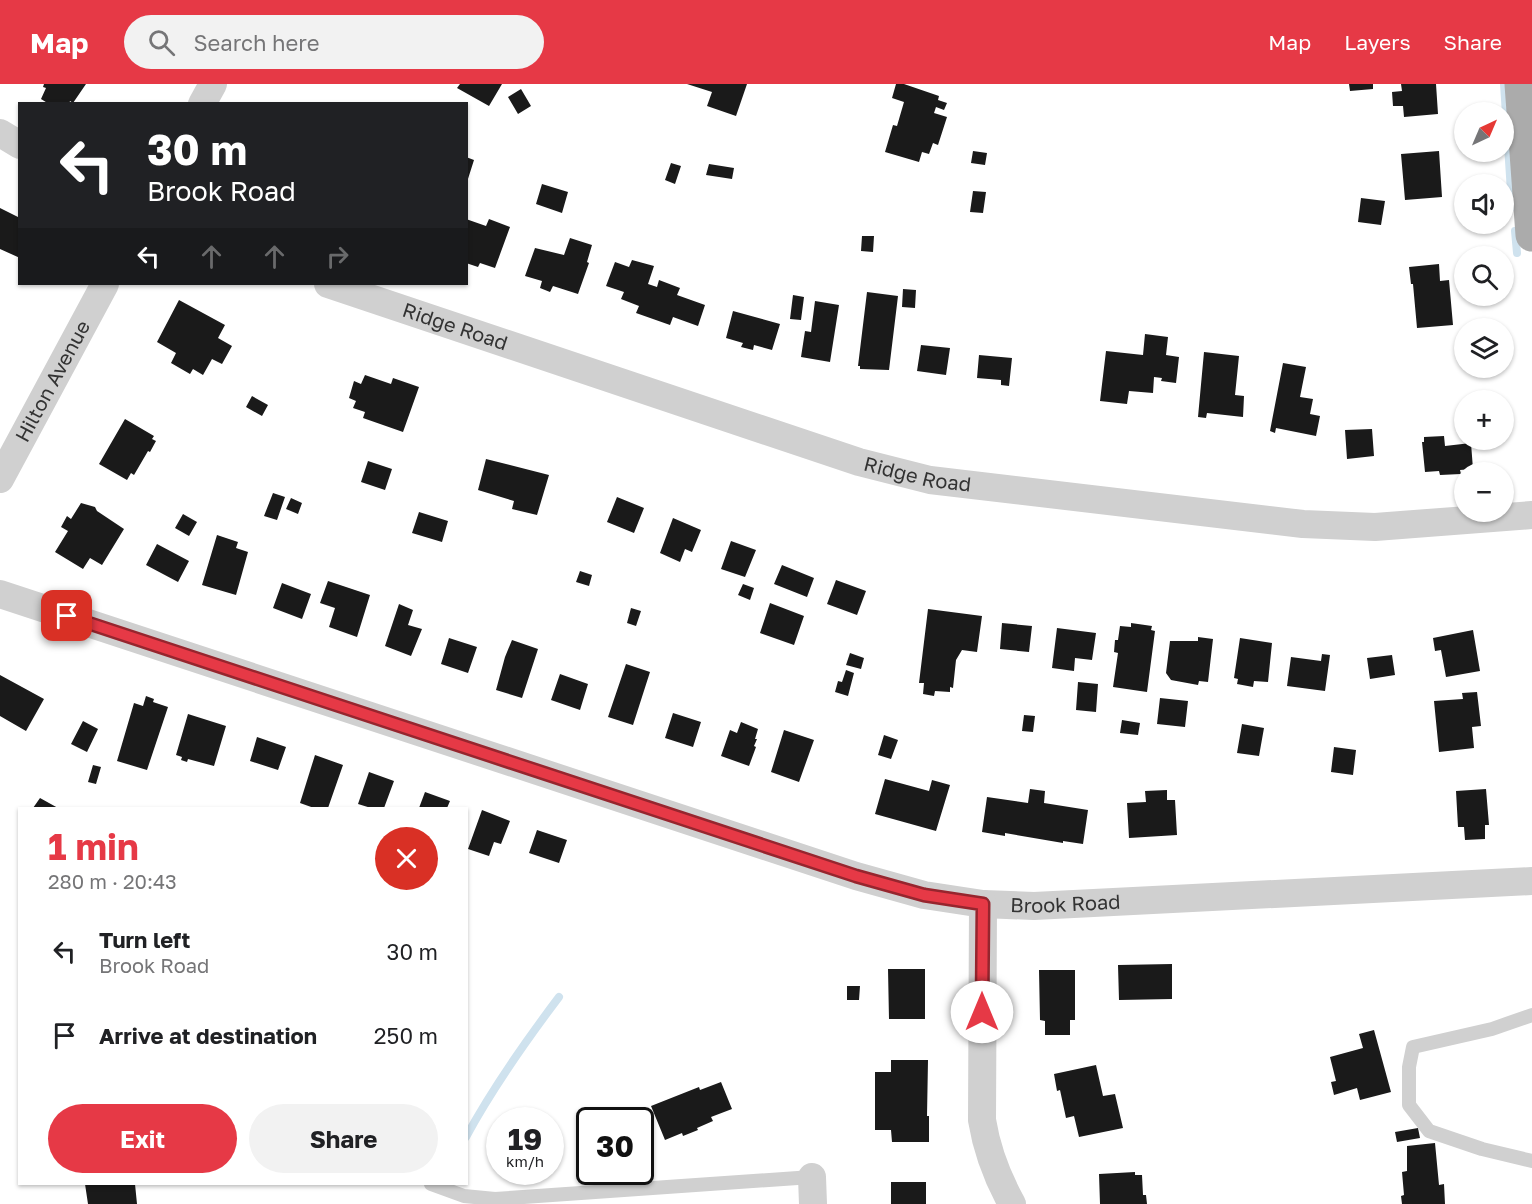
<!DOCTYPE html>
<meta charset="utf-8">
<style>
:root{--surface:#fff;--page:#f2f2f2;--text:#202124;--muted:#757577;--accent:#e63946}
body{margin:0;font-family:"Golos Text",sans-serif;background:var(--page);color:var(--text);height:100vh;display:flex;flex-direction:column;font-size:22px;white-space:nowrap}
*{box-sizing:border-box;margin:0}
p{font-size:20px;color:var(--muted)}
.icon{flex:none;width:33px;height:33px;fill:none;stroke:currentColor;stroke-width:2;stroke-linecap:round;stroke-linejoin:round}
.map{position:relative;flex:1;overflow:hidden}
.drawer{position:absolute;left:18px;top:723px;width:450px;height:378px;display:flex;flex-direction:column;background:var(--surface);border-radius:0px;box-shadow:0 2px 4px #0004}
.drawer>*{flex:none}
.hud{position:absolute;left:18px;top:18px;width:450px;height:183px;border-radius:0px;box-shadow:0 2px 4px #0004;background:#202124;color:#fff;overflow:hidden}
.needle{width:39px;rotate:44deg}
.buttons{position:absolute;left:1454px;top:18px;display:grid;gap:12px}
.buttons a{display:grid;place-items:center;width:60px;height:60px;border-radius:50%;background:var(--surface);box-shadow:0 2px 4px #0004;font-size:30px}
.speed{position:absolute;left:486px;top:1023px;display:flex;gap:12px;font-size:30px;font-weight:700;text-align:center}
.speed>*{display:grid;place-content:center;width:78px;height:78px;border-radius:50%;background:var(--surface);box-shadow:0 2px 4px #0004;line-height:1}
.speed small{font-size:15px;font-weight:400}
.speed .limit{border:3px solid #111;border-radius:9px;background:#fff;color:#111}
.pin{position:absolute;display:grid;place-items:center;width:51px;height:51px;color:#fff;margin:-26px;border-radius:12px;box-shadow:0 3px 9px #0006}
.me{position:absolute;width:66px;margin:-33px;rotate:0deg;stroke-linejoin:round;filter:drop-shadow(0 0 4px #0008)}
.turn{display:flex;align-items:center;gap:21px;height:126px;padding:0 30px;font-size:27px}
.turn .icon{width:78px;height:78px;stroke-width:2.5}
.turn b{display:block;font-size:42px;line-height:51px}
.lanes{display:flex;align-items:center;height:57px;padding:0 30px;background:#0003;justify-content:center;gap:30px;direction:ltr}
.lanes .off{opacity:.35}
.round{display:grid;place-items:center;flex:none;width:63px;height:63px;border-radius:32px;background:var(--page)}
.headline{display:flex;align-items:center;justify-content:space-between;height:102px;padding:0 30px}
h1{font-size:36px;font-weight:700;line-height:45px;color:var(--accent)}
.cta{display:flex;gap:12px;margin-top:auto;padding:12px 30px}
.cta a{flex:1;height:69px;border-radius:36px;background:var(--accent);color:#fff;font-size:24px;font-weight:700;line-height:69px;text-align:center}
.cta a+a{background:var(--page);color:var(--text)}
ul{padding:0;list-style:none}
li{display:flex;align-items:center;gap:18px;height:84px;padding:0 30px}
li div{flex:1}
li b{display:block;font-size:22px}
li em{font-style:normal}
header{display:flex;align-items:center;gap:36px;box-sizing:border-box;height:84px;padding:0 30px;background:var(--accent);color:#fff}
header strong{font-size:28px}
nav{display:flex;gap:33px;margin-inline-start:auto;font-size:21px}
.search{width:420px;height:54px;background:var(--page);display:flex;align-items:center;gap:15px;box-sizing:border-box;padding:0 21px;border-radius:33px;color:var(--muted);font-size:22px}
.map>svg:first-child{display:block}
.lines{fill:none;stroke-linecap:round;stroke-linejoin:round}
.stream{stroke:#cfe2ee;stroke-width:8}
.building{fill:#1a1a1a}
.service{stroke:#d0d0d0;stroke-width:14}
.minor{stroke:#d0d0d0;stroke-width:28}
.primary{stroke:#ababab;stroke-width:33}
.route-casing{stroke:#96252e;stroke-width:15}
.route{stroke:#e63946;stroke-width:10}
.labels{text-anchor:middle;stroke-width:6;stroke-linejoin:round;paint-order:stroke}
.street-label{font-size:20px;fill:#333;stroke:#fff}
</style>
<header>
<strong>Map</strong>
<div class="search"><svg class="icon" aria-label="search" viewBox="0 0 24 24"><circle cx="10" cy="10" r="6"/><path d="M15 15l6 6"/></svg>Search here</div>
<nav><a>Map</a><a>Layers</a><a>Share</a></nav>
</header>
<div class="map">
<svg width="1532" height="1120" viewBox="0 0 1532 1120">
<rect width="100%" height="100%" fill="#fff"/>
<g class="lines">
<path class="stream" d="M1504 0 1512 123
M1515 147 1517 169
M466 1053C493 1003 525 958 559 913"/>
</g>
<path class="building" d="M44 0H86L73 19 70 17 69 20H49L41 15 46 4 43 3Z
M460 0H502L489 22 457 4Z
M687 0H747L736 32 707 22 712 8Z
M896 0H904L939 12 938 16 947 19 944 26 936 23 934 29 947 33 938 61 933 59 929 70 922 68 919 78 885 68 893 41 897 42 904 18 892 14Z
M1349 0H1373V5L1350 7Z
M1401 0H1436L1438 30 1404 33 1403 22H1393L1392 8 1402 7Z
M521 5 531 22 518 30 508 13Z
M973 67 987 69 985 81 971 79Z
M1439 67 1442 113 1405 116 1401 70Z
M466 73 474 76 467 98H466Z
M671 79 681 82 675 100 665 96Z
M709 80 734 84 732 95 706 91Z
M542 100 568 108 562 129 536 120Z
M973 107 986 108 983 129 970 128Z
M1361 114 1385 117 1381 141 1358 138Z
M0 124 20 134V174L0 165Z
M466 135 486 142 489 135 510 143 495 184 480 179 478 183 466 179Z
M862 152H874L873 168 861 167Z
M570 154 592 161 587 178 589 179 578 210 553 202 550 208 540 204 542 197 525 192 535 164 564 171Z
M632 176 654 182 648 200 657 203 659 196 680 204 677 211 705 221 698 242 673 233 670 241 636 229 639 222 621 215 624 208 606 202 615 178 629 183Z
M1439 180 1440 197 1449 196 1453 241 1417 244 1413 200H1411L1409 183Z
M903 205 916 206 915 224 902 223Z
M867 208 898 212 889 286 860 285V282H858Z
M793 211 804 213 801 236 790 235Z
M179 216 225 241 218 254 232 262 222 280 212 275 203 291 193 285 190 290 171 279 176 269 157 258Z
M815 217 839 221 830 278 801 273 805 247 811 248Z
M733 227 780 240 772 266 754 261 753 266 741 263 743 259 726 254Z
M1145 250 1168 253 1166 271 1179 273 1176 299 1161 297 1162 294 1154 293 1153 309 1129 307 1127 320 1100 317 1106 267 1143 271Z
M921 261 950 264 946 291 917 287Z
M1204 268 1239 272 1235 311 1244 312 1243 333 1207 329 1206 334 1198 333Z
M979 271 1012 274 1009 302 1001 301V296L977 294Z
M1283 279 1306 283 1300 313 1313 315 1310 330 1320 332 1316 352 1276 344 1275 349 1270 347Z
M365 291 391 300 393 294 419 303 403 348 363 334 365 328 353 324 356 317 349 314 354 297 361 300Z
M252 312 268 321 262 332 246 323Z
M125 335 154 352 152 355 156 357 150 368 148 367 134 391 131 389 127 396 99 380Z
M1372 345 1374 372 1347 375 1345 346Z
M1444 352 1445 362 1471 359 1473 385 1460 386 1461 390 1440 391 1439 387 1425 388 1422 358H1424V353Z
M486 375 549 391 537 431 512 425 514 417 478 406Z
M368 377 392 385 385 406 361 398Z
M273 409 285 413 277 436 264 432Z
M617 413 644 424 634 449 607 438Z
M291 414 302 419 298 430 286 425Z
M81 419 95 423 97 427 124 445 102 481 90 474 83 485 55 468 68 447 61 443 67 432 71 435Z
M419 428 448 437 442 458 412 449Z
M183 430 197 438 189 452 175 444Z
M673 434 701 446 692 468 685 465 680 478 660 469Z
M217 451 238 458 236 464 248 468 236 511 202 501Z
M731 457 756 466 745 493 721 485Z
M157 460 189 477 178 498 146 481Z
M782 481 814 494 807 513 774 500Z
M580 487 592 491 589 502 576 498Z
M836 496 866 507 857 531 827 520Z
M328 497 370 511 357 553 329 543 335 524 320 519Z
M282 499 311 510 302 535 273 524Z
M743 500 754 504 750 516 738 511Z
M770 519 804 532 794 561 760 549Z
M399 520 413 526 408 541 422 545 411 572 385 562Z
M631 524 641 527 636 542 627 539Z
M928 525 982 532 977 568 962 566 956 576 953 604 950 603V608L935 607 934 612 923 610 924 599H919Z
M1002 539 1032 542 1029 568 1000 565Z
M1131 539 1152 542 1151 546 1155 547 1147 608 1113 603 1118 569 1114 568 1115 556H1118L1120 542 1131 543Z
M1057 544 1096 549 1092 576 1075 574 1074 587 1052 584Z
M1473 546 1480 587 1446 593 1441 566 1435 567 1433 554Z
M1198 553 1213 555 1208 598 1199 597 1198 601 1171 596 1166 589 1170 557H1198Z
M449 554 477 563 468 589 441 580Z
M1240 554 1272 559 1268 598 1254 597 1253 603 1237 600 1238 595 1234 594Z
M512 556 538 565 522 614 496 606 505 573Z
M850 569 864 574 861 585 846 581Z
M1322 570 1330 571 1325 607 1287 602 1291 573 1321 577Z
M1392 571 1395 591 1370 595 1367 574Z
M626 580 650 588 633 641 608 633Z
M846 586 854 589 848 612 835 608 838 597 842 598Z
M560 590 588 600 580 626 551 616Z
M0 591 44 615 26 647 0 632Z
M1078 598 1098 600 1096 628 1076 626Z
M1477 608 1481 642 1472 643 1474 664 1439 668 1434 617 1463 615 1462 609Z
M146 612 154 615 153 618 168 623 147 686 117 677 134 619 143 622Z
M1160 614 1188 617 1185 643 1157 640Z
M673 629 701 638 693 663 665 654Z
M188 630 226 642 214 682 188 675 187 678 181 676 182 673 176 671Z
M1024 631 1035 632 1033 648 1022 647Z
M1122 636 1140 639 1138 651 1120 649Z
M83 637 98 645 87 668 71 660Z
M741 638 758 645 755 655H757L754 662 756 663 749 682 721 672 730 646 737 649Z
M1242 640 1264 644 1259 672 1237 669Z
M784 646 814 656 799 698 771 688Z
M884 651 898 656 891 675 878 671Z
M257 653 286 663 278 686 250 677Z
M1334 663 1356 666 1353 691 1331 688Z
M315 671 343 681 328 724H314L300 719Z
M93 681 101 683 96 700 88 698Z
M369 688 394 697 384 724H371L358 720Z
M885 695 929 707 932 696 950 701 936 747 875 730Z
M1030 705 1045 707 1044 719 1088 726 1083 760 1063 757V759L1005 749V752L982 748 987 713 1028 719Z
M1486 705 1489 741H1485V755L1465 756 1464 743H1458L1456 707Z
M1167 706V716H1175L1177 751 1129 754 1127 719 1146 718 1145 707Z
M425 708 450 717 447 724H419Z
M40 714 58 724H33Z
M482 726 510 737 501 760 494 758 489 772 468 765Z
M537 746 567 756 559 779 529 769Z
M1172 880V915L1119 916 1118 881Z
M888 885H925V935H889Z
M1039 886H1075V936H1070V951H1045V937L1040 936Z
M847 902H860L859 916H847Z
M1374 946 1391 1008 1360 1016 1357 1004 1334 1011 1331 998 1336 997 1330 973 1363 964 1359 950Z
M891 976H928L927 1032H929V1058H892L891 1046H875V988H891Z
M1096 981 1103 1012 1115 1010 1123 1044 1079 1053 1074 1032 1066 1034 1060 1006 1057 1007 1054 990Z
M721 998 732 1025 711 1033 713 1037 697 1044 698 1046 683 1052 682 1049 665 1056 651 1022 699 1003 700 1006Z
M1418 1044 1420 1054 1397 1058 1395 1048Z
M1435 1059 1439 1101 1444 1100 1445 1120H1402L1401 1112 1404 1111 1402 1088 1407 1087V1062Z
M1135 1088V1091H1142L1143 1111H1146L1147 1120H1100L1099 1090Z
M891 1098H926V1120H891Z
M85 1100H135L137 1120H88Z"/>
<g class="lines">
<path class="service" d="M1532 931 1492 945 1413 963 1409 983V1021L1429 1047 1482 1065 1532 1077
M431 1100 464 1112 495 1115 812 1093"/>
<g class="minor">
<path d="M202 20 213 0"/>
<path d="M0 49 20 61"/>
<path id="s1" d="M328 200 859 378 930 396 1303 440 1375 443 1532 431"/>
<path id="s2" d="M0 395 105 200"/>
<path id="s3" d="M0 510 856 792 924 811 983 820 1034 822 1532 797"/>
<path d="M983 820 982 1036C987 1067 997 1093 1012 1120"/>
<path d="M812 1093 813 1120"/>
</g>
<path class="primary" d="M1521 0 1532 151"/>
</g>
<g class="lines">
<g class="route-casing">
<path id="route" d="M67 532 856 792 924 811 983 820 982 928"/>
</g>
<use href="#route" class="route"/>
</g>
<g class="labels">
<g class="street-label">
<text dy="7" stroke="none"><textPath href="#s1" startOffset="134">Ridge Road</textPath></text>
<text dy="7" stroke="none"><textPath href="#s2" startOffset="111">Hilton Avenue</textPath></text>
<text dy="7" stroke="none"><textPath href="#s1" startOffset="620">Ridge Road</textPath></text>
<text dy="7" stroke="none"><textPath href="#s3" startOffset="1114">Brook Road</textPath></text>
</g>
</g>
</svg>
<div class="buttons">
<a><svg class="needle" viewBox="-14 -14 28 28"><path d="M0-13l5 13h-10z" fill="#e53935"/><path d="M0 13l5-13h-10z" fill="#757577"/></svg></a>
<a><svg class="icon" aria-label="sound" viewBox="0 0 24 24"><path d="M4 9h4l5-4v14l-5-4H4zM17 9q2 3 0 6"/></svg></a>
<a><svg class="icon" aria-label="search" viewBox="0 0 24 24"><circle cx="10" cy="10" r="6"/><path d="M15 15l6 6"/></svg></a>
<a><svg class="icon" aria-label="layers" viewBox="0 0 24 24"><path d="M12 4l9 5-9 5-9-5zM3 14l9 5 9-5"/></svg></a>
<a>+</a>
<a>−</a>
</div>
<div class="speed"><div>19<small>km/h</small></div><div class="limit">30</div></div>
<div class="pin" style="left:67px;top:532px;background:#d93025"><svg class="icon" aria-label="arrive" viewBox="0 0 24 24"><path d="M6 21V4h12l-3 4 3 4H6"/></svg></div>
<svg class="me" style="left:982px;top:928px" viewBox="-20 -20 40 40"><circle r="19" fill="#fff"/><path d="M0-13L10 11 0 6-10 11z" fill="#e63946"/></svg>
<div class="hud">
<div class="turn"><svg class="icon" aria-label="left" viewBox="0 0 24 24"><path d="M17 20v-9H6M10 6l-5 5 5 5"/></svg><div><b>30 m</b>Brook Road</div></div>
<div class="lanes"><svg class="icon" aria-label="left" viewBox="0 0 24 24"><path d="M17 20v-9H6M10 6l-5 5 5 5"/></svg><svg class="icon off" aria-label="ahead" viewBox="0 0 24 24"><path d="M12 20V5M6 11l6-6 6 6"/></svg><svg class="icon off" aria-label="ahead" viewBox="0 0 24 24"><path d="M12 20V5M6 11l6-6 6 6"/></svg><svg class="icon off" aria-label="right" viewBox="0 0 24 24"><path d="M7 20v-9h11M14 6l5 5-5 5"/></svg></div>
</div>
<section class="drawer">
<div class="headline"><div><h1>1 min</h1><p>280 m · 20:43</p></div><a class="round" style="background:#d93025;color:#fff"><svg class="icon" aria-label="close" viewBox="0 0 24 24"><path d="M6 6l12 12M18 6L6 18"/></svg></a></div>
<ul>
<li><svg class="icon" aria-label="left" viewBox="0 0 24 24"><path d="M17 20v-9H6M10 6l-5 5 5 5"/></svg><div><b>Turn left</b><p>Brook Road</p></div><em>30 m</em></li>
<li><svg class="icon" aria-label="arrive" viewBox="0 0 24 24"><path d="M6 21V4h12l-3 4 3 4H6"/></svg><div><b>Arrive at destination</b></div><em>250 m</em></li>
</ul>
<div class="cta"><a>Exit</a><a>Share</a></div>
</section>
</div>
